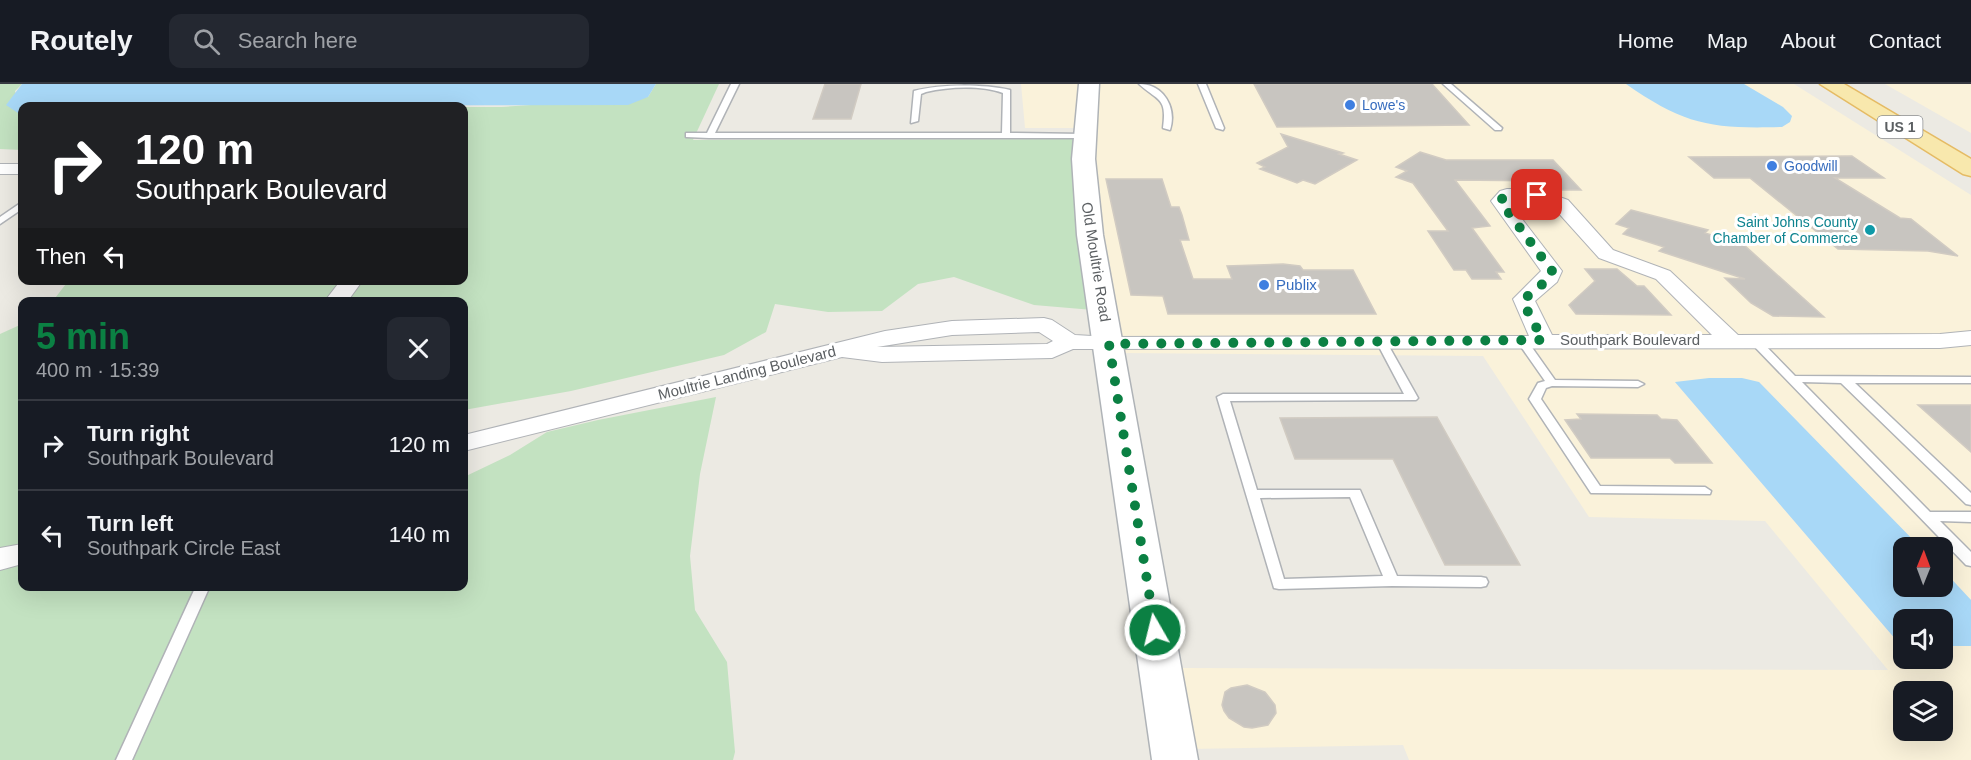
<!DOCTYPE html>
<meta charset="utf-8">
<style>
:root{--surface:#171b24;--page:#242831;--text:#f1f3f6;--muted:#9ea1a6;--line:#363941;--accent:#0b8043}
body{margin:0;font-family:Arial,sans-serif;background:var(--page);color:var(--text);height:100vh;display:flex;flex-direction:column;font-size:22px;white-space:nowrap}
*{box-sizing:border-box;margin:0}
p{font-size:20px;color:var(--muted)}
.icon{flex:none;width:33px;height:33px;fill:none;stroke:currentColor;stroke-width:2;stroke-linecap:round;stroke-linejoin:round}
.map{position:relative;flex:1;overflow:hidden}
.panel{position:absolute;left:18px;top:213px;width:450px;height:294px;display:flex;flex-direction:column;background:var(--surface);border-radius:12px;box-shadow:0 6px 24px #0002}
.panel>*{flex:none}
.guide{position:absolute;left:18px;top:18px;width:450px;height:183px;border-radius:12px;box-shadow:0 6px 24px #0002;background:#202124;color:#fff;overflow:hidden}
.needle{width:39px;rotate:1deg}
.controls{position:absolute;left:1893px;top:453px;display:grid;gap:12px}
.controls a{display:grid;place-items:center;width:60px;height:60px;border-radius:12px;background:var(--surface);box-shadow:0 6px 24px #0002;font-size:30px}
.pin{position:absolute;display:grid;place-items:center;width:51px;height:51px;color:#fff;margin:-26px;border-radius:12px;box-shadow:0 3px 9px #0006}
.me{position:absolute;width:66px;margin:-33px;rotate:352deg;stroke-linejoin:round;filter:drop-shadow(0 0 4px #0008)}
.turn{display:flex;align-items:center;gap:21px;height:126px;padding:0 18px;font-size:27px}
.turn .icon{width:78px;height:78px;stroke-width:2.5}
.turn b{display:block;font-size:42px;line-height:51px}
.then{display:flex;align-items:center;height:57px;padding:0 18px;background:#0003;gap:12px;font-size:22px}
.round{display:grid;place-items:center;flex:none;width:63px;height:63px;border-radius:12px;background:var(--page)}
.headline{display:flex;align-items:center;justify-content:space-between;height:102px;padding:0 18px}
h1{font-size:36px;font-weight:600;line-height:45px;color:var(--accent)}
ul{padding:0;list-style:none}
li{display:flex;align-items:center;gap:18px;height:90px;padding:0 18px;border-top:2px solid var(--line)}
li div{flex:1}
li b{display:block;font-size:22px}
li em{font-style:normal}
header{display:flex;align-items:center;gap:36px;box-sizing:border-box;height:84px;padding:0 30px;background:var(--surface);border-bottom:2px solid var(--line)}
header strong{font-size:28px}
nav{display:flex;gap:33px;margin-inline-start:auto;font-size:21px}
.search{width:420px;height:54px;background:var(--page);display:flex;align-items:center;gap:15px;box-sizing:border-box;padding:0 21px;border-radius:12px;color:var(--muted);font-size:22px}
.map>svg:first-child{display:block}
.commercial{fill:#faf2da;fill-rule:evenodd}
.green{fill:#c3e2c1}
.water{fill:#a8d8f7}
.building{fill:#c8c5c0;stroke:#d1cbc2;stroke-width:1.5}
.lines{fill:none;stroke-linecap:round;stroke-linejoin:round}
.service-casing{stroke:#b0b3b7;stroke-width:3}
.minor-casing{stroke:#b0b3b7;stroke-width:2}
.secondary-casing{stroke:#afb3b7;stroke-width:3}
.primary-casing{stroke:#e5bb64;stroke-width:3}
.service{fill:#fff;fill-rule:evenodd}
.minor{fill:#fff;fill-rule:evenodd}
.secondary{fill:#fff;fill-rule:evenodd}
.primary{fill:#f8e8ad;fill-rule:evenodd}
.route{stroke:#0b8043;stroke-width:10;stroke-dasharray:0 18}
.shop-dot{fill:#3f7fe0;stroke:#fff;stroke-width:2}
.culture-dot{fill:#0f9aa8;stroke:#fff;stroke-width:2}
.labels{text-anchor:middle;stroke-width:6;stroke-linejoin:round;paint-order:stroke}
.far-shop-label{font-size:14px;fill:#366cbe;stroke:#fff;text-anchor:start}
.shield{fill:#fff;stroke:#8c8f91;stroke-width:1.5}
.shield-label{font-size:14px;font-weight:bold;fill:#5b5f62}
.far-culture-label{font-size:14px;fill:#0d838f;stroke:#fff;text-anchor:end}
.street-label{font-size:15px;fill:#5b5f62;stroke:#fff}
.shop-label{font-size:15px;fill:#366cbe;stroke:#fff;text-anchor:start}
</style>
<header>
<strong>Routely</strong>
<div class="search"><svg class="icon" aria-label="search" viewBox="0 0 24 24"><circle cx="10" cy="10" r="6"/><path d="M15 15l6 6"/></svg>Search here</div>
<nav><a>Home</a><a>Map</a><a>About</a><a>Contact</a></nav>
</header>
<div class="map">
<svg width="1971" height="676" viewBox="0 0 1971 676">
<rect width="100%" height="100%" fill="#eceae3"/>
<path class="commercial" d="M1021 0H1082L1076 44H1025Z
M1100 0H1794L1971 111V516L1943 486 1942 464 1920 463 1759 298H1675L1903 564 1904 574H1942L1943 562H1971V676H1409L1403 661 1189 665 1176 584 1888 586 1765 437 1589 433 1483 272 1121 269 1105 188 1090 55ZM1904 608H1942V646H1904Z
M1885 0H1971V49Z"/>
<path class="green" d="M0 0H22L15 7 22 31V66L0 65Z
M656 0H719L693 56 1075 55 1093 226 1034 221 954 193 918 200 882 227 828 228 775 220 766 248 724 271 571 307 464 326V218H52L69 196H464V23H502L648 13Z
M22 240V502H464V393L510 371 547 348 598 336 716 313 700 390 690 472 695 526 727 578 735 668 733 676H0V250Z"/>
<path class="water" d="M22 0H656L648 13 628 21 22 22 21 31 6 21Z
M1626 0H1744L1783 23 1792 32 1790 38 1782 43C1711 45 1685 41 1626 0Z
M1709 294H1742L1759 298 1920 463 1904 464V502H1942L1943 486 1971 516V562H1943L1942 536H1904L1903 564 1675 298Z"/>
<path class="building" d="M825 0H861L851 35H813Z
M1254 0H1432L1469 41 1277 43Z
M1281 50 1343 69 1339 70 1357 76 1315 100 1303 96 1297 99 1260 85 1265 83 1257 79 1288 63Z
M1420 68 1446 76H1553L1581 106H1557L1552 100H1543L1539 97 1455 96 1490 142 1472 144 1504 188H1496L1501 195H1472L1466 186H1454L1428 147H1448L1413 99 1396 93 1407 87 1396 83Z
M1852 72 1884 94H1835L1900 134 1911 135 1958 172 1928 167 1838 165 1750 94H1714L1689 73Z
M1106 95H1162L1171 123H1179L1182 131 1189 156H1180L1193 195H1232L1227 182 1283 180 1300 182 1303 186H1353L1376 230H1168L1163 212 1131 211Z
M1631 126 1708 146 1705 149 1744 161 1824 233 1773 232 1751 219 1725 194 1745 195 1659 167 1664 163 1623 150 1629 144 1616 140Z
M1585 185H1617L1637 202H1644L1671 231 1576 230 1569 221 1595 197Z
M1918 321H1971V368Z
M1577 330 1657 331 1661 335 1677 336 1712 379H1675L1670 374H1591L1565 336 1581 335Z
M1437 333 1520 481H1445L1393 375H1295L1280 334Z
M1247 601 1265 608 1275 621 1276 629 1268 641 1252 644 1244 643 1229 634 1224 627 1222 621 1225 608 1231 604Z"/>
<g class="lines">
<g class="service-casing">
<path id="service" d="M731 0H739L715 49H1002L1003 9C980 1 949 3 926 8L921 10 918 37 911 39 914 7C941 0 982 0 1010 6V49L1083 50 1087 52 1083 54H709L686 53V49H707Z
M1139 0C1164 0 1177 24 1170 46L1163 44C1167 13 1159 18 1139 0Z
M1198 0H1206L1224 44 1223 46 1216 44Z
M1443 0H1451L1502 44 1501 46H1495Z
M22 118V125L0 140V133Z
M1754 253 1758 254 1795 292 1971 293V299H1855L1971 409V421L1966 420 1841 299 1802 298 1930 428H1971V438L1940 437 1971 468V482L1966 481 1750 258 1749 256Z
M1381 254 1386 257 1418 314 1416 316 1230 317 1257 406H1360L1397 492 1481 493 1486 494 1488 498 1486 502 1481 503 1392 502 1279 505 1274 504 1217 313 1223 310H1404L1376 257ZM1350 413 1383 492 1284 495 1260 414Z
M1522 254 1526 255 1555 296 1638 297 1644 300 1638 303 1552 302 1546 304 1541 315 1600 402 1705 403 1711 407 1710 410 1591 409 1529 315 1538 299 1545 297 1517 257Z
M196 502H210L132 676H116Z"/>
</g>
<g class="minor-casing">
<path id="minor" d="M0 80H22V90H0Z
M1507 105H1537L1568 116 1613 166 1670 187 1738 251 1940 250 1971 247V261L1940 264 1073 265 1052 274 882 278 842 273 464 367V351L885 247 952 237 1044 234 1052 236 1075 251 1109 253 1529 252 1513 215 1541 187 1491 117 1500 107ZM1512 117H1535L1554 124 1599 174 1656 195 1712 251H1552L1535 217 1557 198 1562 187 1512 122ZM1039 248 1053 257 1047 260 877 263 952 251Z
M341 196H363L347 218H324Z
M22 460V480L0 486V464Z"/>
</g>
<g class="secondary-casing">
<path id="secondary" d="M1079 0H1099L1095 75 1103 151 1198 676H1152L1077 151 1072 75Z"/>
</g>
<g class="primary-casing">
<path id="primary" d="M1820 0H1844L1971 75V92L1963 90Z"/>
</g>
<use href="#service" class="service"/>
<use href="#minor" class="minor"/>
<use href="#secondary" class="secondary"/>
<use href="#primary" class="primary"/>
</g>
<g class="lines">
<path class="route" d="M1155 546 1109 260 1543 256 1527 226 1524 215 1550 194 1552 187 1500 117C1509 106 1524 109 1537 111"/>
</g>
<g class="shop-dot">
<circle cx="1350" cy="21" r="6"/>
<circle cx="1772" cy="82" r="6"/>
<circle cx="1264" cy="201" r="6"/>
</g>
<circle class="culture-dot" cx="1870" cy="146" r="6"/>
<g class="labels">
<g class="far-shop-label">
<text x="1362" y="26">Lowe's</text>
<text x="1784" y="87">Goodwill</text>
</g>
<rect class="shield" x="1877.5" y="32" width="45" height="22" rx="4.5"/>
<g class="shield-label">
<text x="1900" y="48">US 1</text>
</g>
<g class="far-culture-label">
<text x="1858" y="143">Saint Johns County<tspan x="1858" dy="16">Chamber of Commerce</tspan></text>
</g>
<g class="street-label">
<text transform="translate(1096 178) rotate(81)" y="5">Old Moultrie Road</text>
<text x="1630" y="261">Southpark Boulevard</text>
<text transform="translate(747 289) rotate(-14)" y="5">Moultrie Landing Boulevard</text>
</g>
<g class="shop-label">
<text x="1276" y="206">Publix</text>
</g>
</g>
</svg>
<div class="controls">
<a><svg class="needle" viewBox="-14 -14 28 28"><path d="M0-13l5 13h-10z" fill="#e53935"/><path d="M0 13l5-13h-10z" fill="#9ea1a6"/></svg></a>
<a><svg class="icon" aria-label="sound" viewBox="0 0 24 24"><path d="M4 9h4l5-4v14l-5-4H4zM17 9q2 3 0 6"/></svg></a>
<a><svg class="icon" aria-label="layers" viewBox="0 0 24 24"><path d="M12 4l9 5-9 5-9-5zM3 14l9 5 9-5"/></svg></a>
</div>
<div class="pin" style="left:1537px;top:111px;background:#d93025"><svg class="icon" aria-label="arrive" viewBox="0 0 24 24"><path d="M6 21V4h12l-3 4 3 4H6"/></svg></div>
<svg class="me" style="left:1155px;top:546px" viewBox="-20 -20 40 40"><circle r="17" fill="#0b8043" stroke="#fff" stroke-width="3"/><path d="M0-11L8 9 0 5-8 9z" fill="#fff"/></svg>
<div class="guide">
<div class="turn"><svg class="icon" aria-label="right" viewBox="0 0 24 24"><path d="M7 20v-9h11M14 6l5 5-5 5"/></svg><div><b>120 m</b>Southpark Boulevard</div></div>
<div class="then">Then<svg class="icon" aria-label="left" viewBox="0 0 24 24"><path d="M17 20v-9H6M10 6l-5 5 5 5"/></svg></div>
</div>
<section class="panel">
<div class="headline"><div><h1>5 min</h1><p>400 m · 15:39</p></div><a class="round"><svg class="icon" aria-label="close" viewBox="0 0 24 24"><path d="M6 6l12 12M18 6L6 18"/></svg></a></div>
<ul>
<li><svg class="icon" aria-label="right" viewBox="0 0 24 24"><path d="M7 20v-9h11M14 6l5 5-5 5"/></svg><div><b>Turn right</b><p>Southpark Boulevard</p></div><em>120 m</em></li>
<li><svg class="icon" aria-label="left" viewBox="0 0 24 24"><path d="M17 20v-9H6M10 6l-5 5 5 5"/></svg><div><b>Turn left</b><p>Southpark Circle East</p></div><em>140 m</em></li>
</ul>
</section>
</div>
